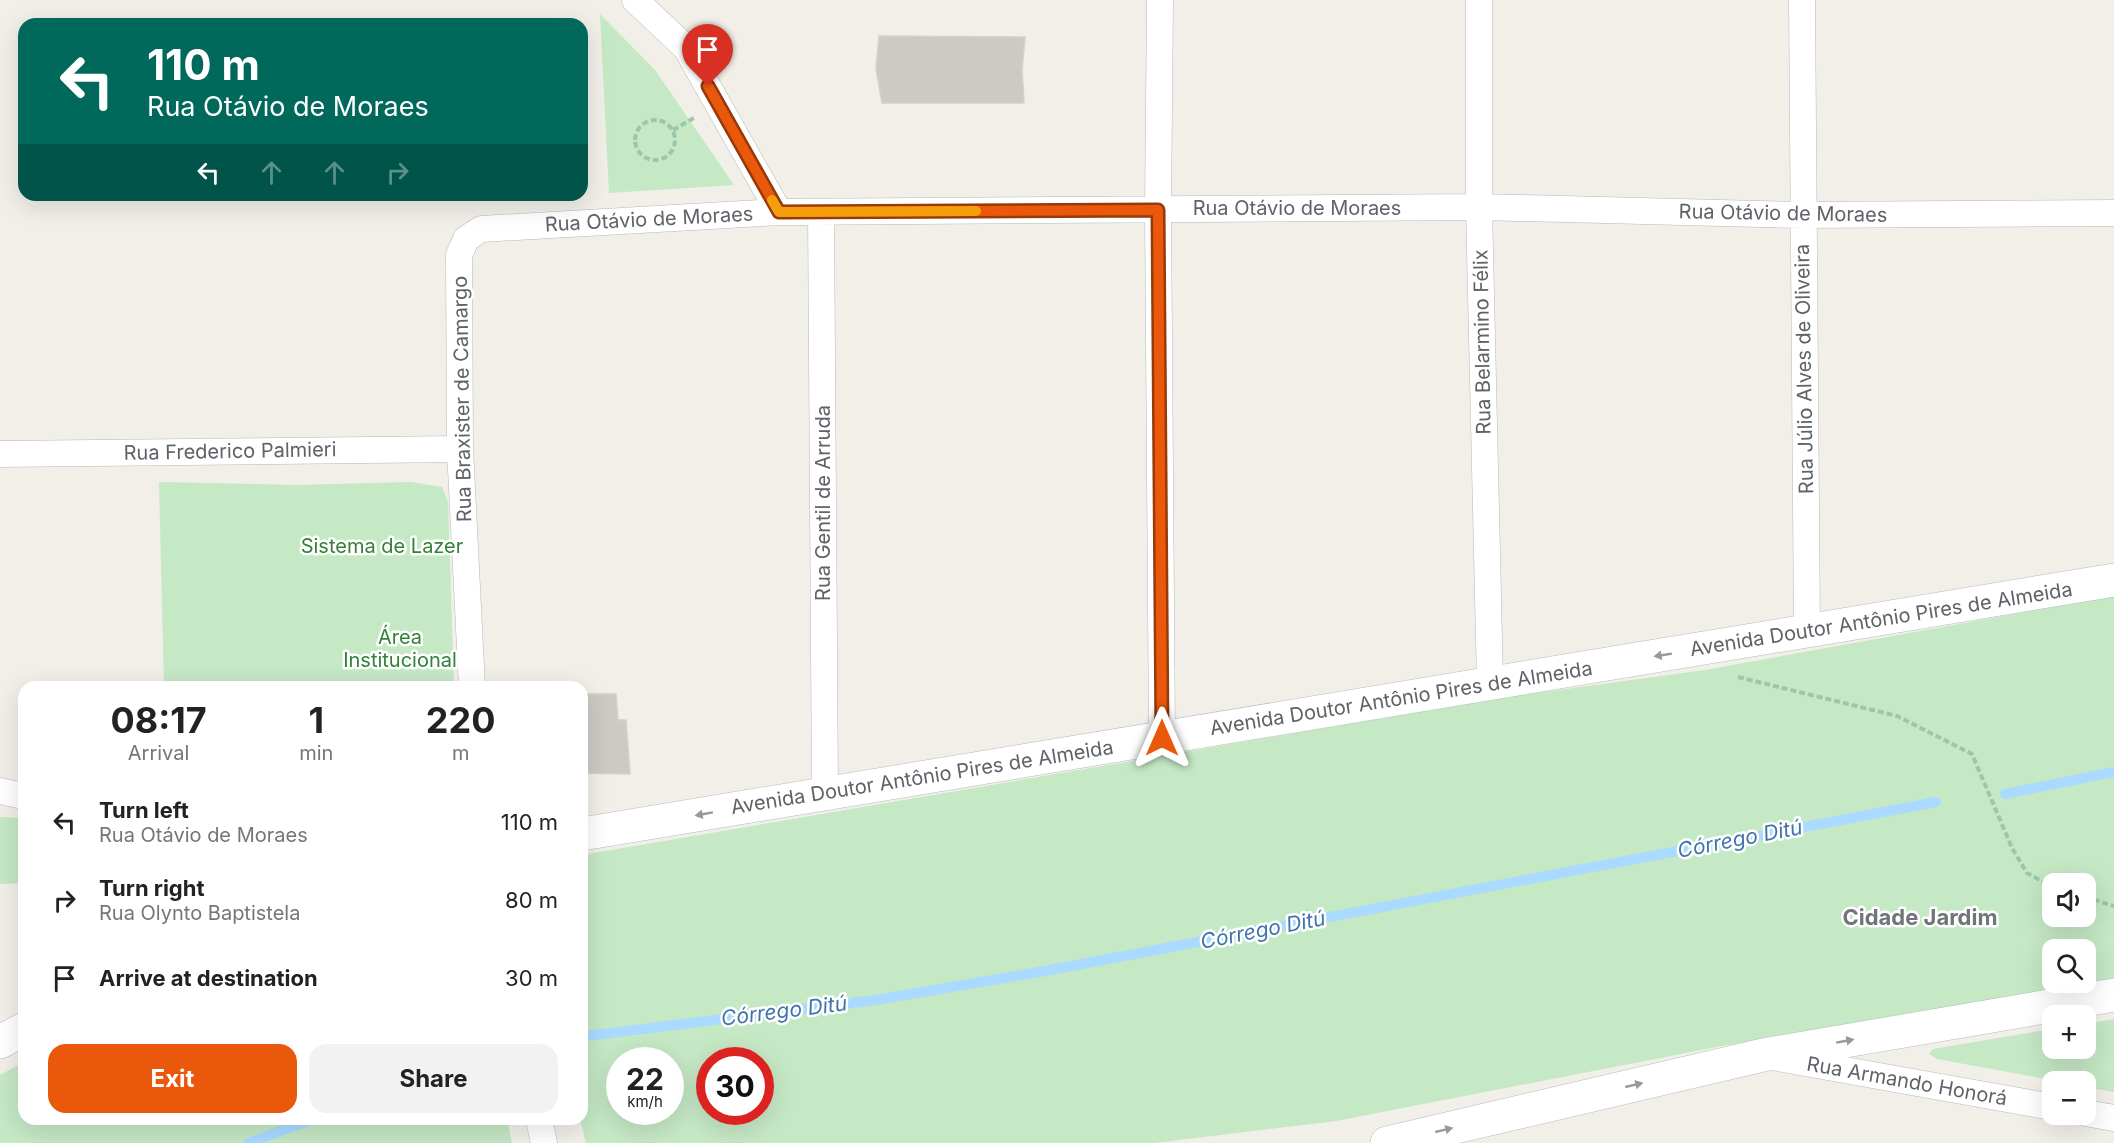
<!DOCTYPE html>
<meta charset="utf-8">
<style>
:root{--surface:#fff;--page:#f2f2f2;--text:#222;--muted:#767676;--accent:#ea580c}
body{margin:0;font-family:Inter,sans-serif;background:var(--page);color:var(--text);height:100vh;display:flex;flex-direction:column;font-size:22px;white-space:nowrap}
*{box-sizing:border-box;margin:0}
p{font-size:20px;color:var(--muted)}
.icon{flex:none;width:33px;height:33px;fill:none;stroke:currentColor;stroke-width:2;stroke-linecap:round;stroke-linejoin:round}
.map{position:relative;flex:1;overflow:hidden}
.sheet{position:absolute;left:18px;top:681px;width:570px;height:444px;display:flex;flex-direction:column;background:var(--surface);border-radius:18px;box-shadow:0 6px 24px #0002}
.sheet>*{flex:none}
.top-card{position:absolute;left:18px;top:18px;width:570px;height:183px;border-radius:18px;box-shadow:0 6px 24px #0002;background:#00695c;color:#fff;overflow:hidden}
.controls{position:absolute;left:2042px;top:873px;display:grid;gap:12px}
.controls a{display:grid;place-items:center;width:54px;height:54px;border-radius:12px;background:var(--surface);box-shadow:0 6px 24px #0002;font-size:30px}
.speed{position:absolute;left:606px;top:1047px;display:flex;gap:12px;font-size:30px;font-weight:700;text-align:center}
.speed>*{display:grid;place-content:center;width:78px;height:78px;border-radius:50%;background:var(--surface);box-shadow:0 6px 24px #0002;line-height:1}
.speed small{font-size:15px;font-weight:400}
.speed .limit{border:9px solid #d22;background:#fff;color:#111}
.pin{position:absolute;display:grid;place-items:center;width:51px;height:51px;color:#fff;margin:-62px -26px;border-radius:50% 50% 50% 0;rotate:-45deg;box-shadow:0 0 6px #0007}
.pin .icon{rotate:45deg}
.me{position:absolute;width:66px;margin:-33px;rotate:0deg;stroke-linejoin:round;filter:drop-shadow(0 0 4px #0008)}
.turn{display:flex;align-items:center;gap:21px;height:126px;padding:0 30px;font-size:27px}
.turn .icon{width:78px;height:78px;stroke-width:2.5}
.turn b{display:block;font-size:42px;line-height:51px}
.lanes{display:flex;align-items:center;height:57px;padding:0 30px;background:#0003;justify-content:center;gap:30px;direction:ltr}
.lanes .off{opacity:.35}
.eta{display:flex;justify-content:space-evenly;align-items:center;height:102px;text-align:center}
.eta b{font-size:36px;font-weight:700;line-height:42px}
.primary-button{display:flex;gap:12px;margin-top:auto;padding:12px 30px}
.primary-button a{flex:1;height:69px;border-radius:18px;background:var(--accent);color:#fff;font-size:24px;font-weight:700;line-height:69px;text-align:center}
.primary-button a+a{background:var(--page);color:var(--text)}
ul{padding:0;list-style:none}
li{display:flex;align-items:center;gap:18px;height:78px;padding:0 30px}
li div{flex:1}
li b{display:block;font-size:22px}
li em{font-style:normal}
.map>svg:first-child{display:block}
.green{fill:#c5e8c5;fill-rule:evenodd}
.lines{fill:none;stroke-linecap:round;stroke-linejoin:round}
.stream{stroke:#aadaff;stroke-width:10}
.building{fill:#cccac5;stroke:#d6d1c6;stroke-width:1.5}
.minor-casing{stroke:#b5b8bc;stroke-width:27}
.secondary-casing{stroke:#b6babf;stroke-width:34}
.path{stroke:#9cc7a9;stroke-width:4;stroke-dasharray:6 3;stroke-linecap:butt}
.minor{stroke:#fff;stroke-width:26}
.secondary{stroke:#fff;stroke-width:33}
.oneway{fill:#979a9d}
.route-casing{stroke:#983908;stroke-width:15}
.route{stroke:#ea580c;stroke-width:10}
.slow{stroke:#f59e0b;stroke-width:10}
.labels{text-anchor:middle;stroke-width:5;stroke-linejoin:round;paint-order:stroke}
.street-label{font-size:20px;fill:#5f6368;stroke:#fff}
.park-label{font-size:20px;fill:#348238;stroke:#fff}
.water-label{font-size:21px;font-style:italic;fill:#4174aa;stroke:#fff}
.quarter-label{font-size:22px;font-weight:bold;fill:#70757a;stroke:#fff}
</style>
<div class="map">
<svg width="2114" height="1143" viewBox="0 0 2114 1143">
<rect width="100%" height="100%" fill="#f1efe8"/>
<path class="green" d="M600 14 655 70 734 185 609 193Z
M159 482 296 485 411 482 442 487 448 502 454 687H375V682L164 687Z
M2114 596V986L1727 1045 1336 1121 1154 1143H586L580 1119 582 855 1501 698 1705 670ZM2052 884H2085V916H2052ZM2052 950H2085V982H2052ZM620 1060H670V1112H620ZM710 1060H760V1112H710Z
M0 817 21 818 24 824V883L0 884Z
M2114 1019V1092L2085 1087V1082L2057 1081 1937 1059 1929 1054 1933 1049 2052 1029V1048H2085V1024Z
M24 1062V1119H507L512 1143H0V1075Z"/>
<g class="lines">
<path class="stream" d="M2005 794 2114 772
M586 1036 876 1000 1045 971 1936 802
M248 1143 314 1119"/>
</g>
<path class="building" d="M879 36 1025 37 1022 70 1024 103H882L876 69Z
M582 694H616L618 720H626L630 774 582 773Z"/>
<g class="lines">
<g class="minor-casing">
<path id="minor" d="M635 0 686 48 779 212
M1160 0 1158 209 1162 738
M1479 0V207L1490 683
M1802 0 1807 631
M821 212 825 793
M0 454 460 449
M472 687 460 449 459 255 466 239 481 229 779 212 1479 207 1802 215 2114 213
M0 791 24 796
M1778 1058 2052 1107
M2085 1113 2114 1118
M539 1119 544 1143"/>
</g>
<g class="secondary-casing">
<path id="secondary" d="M582 834 2114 580
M0 1042 24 1029
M1387 1143 1763 1055 2114 995"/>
</g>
<path class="path" d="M635 140a20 20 0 1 1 40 0a20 20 0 1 1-40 0Z
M673 130 694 118
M1738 677 1897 716 1972 754 2012 848 2027 873 2052 887
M2085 897 2114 906"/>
<use href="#minor" class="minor"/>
<use href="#secondary" class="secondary"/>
</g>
<defs><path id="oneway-solid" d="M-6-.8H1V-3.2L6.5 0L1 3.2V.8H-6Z" transform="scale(1.5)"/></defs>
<g class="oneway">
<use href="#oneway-solid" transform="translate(1663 655) rotate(171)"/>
<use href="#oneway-solid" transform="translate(704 814) rotate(170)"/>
<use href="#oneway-solid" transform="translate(1845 1041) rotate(-10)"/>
<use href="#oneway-solid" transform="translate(1634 1085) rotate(-13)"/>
<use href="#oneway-solid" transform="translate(1444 1130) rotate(-13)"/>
</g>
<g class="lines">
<g class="route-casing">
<path id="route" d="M708 86 779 212 1158 210 1162 738"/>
</g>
<use href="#route" class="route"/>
<path class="slow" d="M772 200 779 212 976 211"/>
</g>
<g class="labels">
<g class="street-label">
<text x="1297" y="215">Rua Otávio de Moraes</text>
<text transform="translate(1783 213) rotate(1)" y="7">Rua Otávio de Moraes</text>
<text transform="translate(649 219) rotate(-3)" y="7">Rua Otávio de Moraes</text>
<text transform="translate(1482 342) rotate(-91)" y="7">Rua Belarmino Félix</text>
<text transform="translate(1804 369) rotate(-91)" y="7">Rua Júlio Alves de Oliveira</text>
<text transform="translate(462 399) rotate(-91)" y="7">Rua Braxister de Camargo</text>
<text transform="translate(230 451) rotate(-1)" y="7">Rua Frederico Palmieri</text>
<text transform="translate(823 503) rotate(-90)" y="7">Rua Gentil de Arruda</text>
<text transform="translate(1881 619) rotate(-9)" y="7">Avenida Doutor Antônio Pires de Almeida</text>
<text transform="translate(1401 698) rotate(-9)" y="7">Avenida Doutor Antônio Pires de Almeida</text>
<text transform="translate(922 777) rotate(-9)" y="7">Avenida Doutor Antônio Pires de Almeida</text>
<text transform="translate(1907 1081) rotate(10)" y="7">Rua Armando Honorá</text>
</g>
<g class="park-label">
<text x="382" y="553">Sistema de Lazer</text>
<text x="400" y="644">Área<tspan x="400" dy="23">Institucional</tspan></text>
</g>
<g class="water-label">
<text transform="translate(1740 839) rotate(-11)" y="7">Córrego Ditú</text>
<text transform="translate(1263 930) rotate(-11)" y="7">Córrego Ditú</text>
<text transform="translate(784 1011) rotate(-7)" y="7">Córrego Ditú</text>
</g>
<g class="quarter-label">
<text x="1920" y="925">Cidade Jardim</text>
</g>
</g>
</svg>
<div class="controls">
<a><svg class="icon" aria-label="sound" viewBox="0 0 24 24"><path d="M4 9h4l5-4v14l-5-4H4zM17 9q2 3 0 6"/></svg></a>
<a><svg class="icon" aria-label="search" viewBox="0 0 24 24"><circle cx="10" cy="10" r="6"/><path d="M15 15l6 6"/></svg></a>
<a>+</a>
<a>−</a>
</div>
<div class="speed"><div>22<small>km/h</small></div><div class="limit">30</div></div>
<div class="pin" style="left:708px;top:86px;background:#d93025"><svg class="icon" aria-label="arrive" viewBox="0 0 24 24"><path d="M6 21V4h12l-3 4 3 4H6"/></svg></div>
<svg class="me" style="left:1162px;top:738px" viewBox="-20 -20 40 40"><path d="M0-17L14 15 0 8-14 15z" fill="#ea580c" stroke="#fff" stroke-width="4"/></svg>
<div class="top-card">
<div class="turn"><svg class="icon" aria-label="left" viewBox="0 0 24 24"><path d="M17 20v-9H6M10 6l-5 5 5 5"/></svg><div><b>110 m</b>Rua Otávio de Moraes</div></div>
<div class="lanes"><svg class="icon" aria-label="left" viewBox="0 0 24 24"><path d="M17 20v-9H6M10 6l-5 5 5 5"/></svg><svg class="icon off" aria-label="ahead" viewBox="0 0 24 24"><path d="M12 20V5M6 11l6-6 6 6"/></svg><svg class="icon off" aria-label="ahead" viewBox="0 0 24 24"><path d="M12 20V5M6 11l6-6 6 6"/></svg><svg class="icon off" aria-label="right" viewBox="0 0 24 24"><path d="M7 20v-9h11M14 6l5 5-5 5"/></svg></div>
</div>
<section class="sheet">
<div class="eta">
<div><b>08:17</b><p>Arrival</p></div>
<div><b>1</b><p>min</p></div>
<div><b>220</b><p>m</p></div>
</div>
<ul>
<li><svg class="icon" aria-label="left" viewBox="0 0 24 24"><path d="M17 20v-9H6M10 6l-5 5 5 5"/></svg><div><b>Turn left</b><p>Rua Otávio de Moraes</p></div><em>110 m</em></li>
<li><svg class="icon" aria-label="right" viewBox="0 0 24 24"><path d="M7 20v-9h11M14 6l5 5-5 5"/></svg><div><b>Turn right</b><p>Rua Olynto Baptistela</p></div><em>80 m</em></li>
<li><svg class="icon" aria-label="arrive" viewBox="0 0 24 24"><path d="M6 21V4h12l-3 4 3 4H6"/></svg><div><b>Arrive at destination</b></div><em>30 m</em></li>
</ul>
<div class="primary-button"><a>Exit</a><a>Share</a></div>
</section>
</div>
